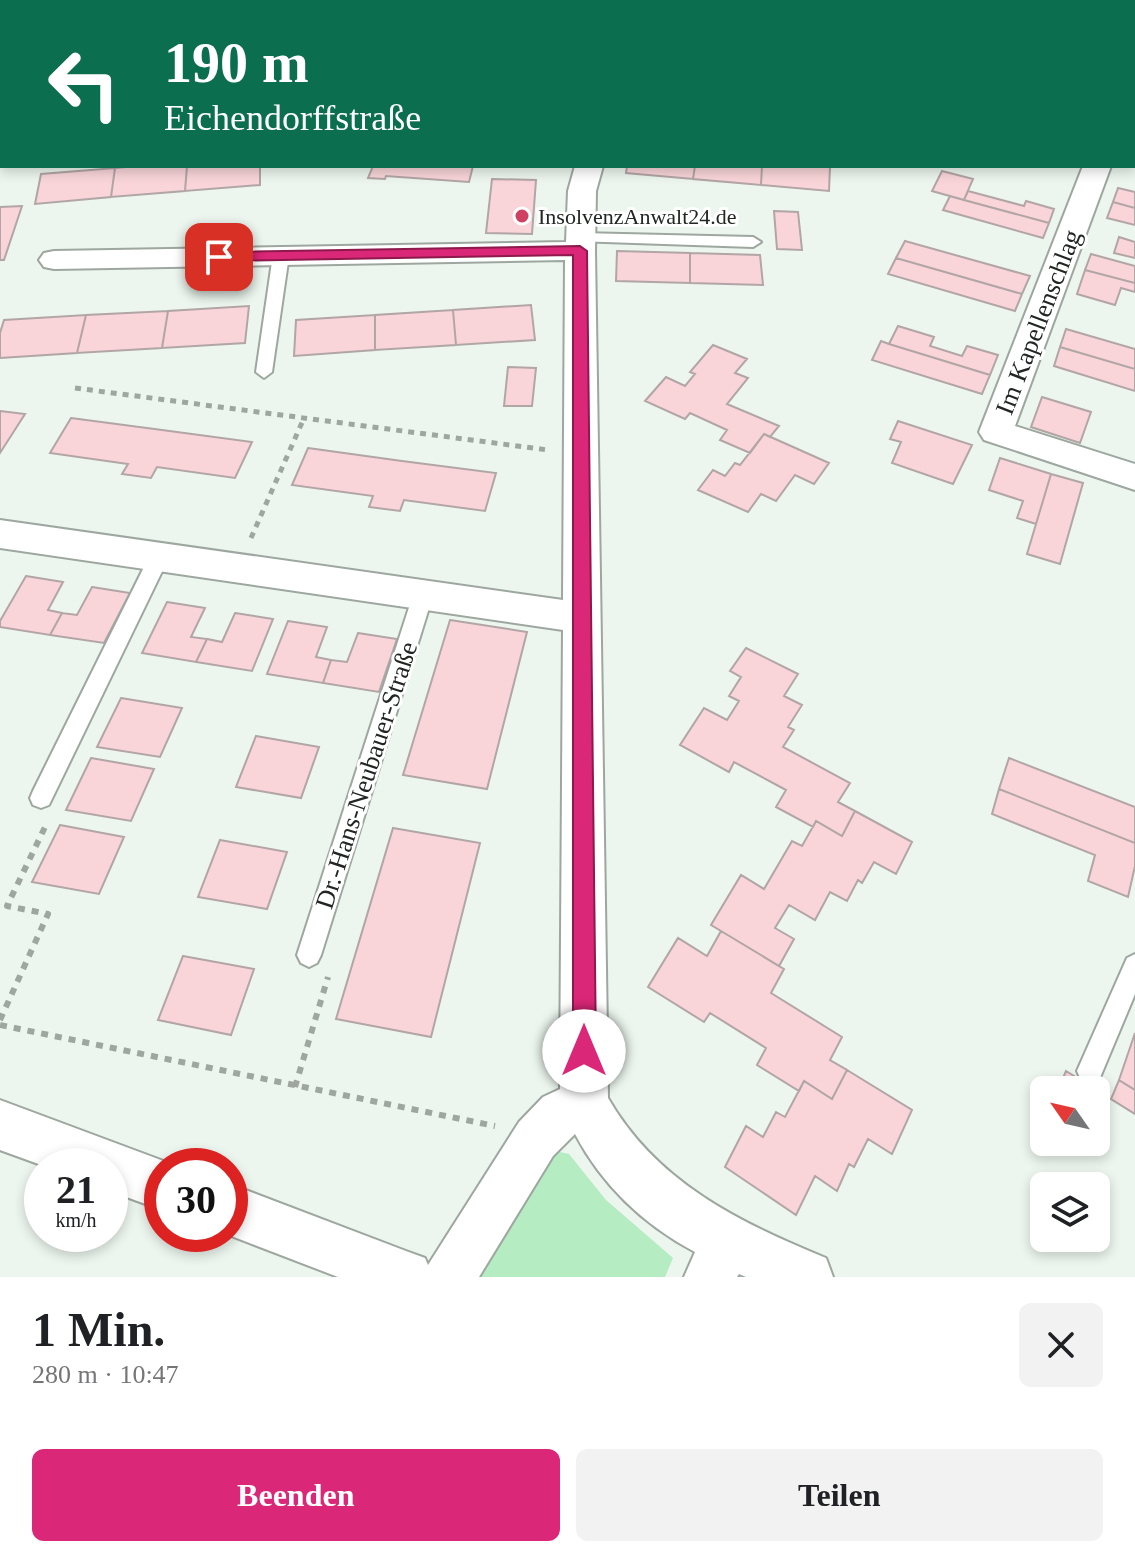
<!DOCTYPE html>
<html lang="de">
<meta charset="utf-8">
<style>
:root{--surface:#fff;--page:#f2f2f2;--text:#202124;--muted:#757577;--accent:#db2777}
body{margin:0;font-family:Georgia,serif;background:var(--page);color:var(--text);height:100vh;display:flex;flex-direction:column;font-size:30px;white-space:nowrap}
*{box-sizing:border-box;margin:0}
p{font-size:26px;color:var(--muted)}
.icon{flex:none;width:44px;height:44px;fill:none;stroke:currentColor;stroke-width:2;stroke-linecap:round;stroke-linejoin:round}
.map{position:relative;height:1277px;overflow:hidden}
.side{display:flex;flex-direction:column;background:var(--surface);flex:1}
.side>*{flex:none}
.banner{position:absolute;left:0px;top:0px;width:1136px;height:168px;box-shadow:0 4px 12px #0003;background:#0b6e4f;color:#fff;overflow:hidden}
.needle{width:52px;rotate:304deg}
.tools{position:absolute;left:1030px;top:1076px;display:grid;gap:16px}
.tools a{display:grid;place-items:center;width:80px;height:80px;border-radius:12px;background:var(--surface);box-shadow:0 4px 12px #0003;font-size:40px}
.speed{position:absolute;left:24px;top:1148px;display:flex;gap:16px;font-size:40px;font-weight:700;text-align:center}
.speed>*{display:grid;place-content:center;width:104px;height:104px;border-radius:50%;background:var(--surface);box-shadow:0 4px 12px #0003;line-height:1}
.speed small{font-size:20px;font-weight:400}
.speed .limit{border:12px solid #d22;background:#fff;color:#111}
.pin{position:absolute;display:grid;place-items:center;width:68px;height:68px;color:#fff;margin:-34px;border-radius:16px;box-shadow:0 4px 12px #0006}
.me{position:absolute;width:88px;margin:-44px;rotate:0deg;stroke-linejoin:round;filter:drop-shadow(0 0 6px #0008)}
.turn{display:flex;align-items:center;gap:28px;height:168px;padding:0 32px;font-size:36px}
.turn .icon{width:104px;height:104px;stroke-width:2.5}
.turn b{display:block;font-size:56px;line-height:68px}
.round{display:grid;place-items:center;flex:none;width:84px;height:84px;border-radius:12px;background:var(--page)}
.summary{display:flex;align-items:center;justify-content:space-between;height:136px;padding:0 32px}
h1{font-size:48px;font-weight:800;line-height:60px}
.cta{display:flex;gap:16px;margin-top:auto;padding:16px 32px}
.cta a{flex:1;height:92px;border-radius:12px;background:var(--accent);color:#fff;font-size:32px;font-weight:800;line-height:92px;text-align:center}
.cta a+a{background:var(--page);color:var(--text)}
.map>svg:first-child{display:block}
.green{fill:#b5ecc2}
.building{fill:#f9d5d9;stroke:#b2a5a6;stroke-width:2}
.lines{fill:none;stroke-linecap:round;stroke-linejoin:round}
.lane-casing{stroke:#9da79f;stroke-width:4}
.street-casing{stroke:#9da79f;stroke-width:4}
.path-far1{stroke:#9fa6a0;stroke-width:5;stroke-dasharray:6 6;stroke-linecap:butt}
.path{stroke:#9fa6a0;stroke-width:6;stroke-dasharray:7 7;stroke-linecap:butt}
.lane{fill:#fff;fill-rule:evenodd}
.street{fill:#fff;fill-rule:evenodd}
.route{fill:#db2777;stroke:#8e194d;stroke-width:2}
.poi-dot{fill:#cf4063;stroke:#fff;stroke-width:3}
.labels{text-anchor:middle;stroke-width:6;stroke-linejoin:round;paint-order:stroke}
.far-poi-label{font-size:22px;fill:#222623;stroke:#fff;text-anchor:start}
.street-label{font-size:26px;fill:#222623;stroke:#fff}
</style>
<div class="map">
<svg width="1135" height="1277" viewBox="0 0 1135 1277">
<rect width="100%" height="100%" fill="#ecf6ee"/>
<path class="green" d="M560 1152 569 1154 606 1200 673 1258 665 1277H477L544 1158Z"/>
<path class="building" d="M137 166H187L185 191 111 197 115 168Z
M187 166H260V185L185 191Z
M373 166H473L469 182 386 176 385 179 368 178Z
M627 166H695L693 179 626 173Z
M695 166H762L761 185 693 179Z
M762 166 830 167 829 191 761 185Z
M115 168 111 197 35 204 41 174Z
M942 171 973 179 964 200 932 191Z
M492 179 536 180 532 234 486 233Z
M1118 188 1135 192V208L1113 202Z
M968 191 1024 206 1026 201 1054 209 1049 223 964 200Z
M950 196 964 200 1049 223 1043 238 943 210Z
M1113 202 1135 208V225L1107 218Z
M22 206 4 260H0V207Z
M774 211 798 212 802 250 777 249Z
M1119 237 1135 242V258L1114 253Z
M905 241 1030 276 1022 294 896 258Z
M617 251 690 253V283L616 281Z
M690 253 760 255 763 285 690 283Z
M1091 254 1135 266V283L1085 270Z
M896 258 1022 294 1015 311 888 274Z
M1085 270 1135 283V292L1121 288 1115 305 1077 294Z
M531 305 535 340 456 345 453 310Z
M249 306 245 343 162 348 168 311Z
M453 310 456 345 375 350V315Z
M168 311 162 348 77 353 86 315Z
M86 315 77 353 0 358V333L4 320Z
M375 315V350L294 356 296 320Z
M898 326 934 337 930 346 962 356 967 346 998 355 990 375 889 344Z
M1066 329 1135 349V369L1060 347Z
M881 341 889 344 990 375 982 394 872 360Z
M713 345 747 359 735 373 748 378 727 404 779 426 770 437 764 434 750 453 720 440 727 430 690 413 685 419 645 401 666 377 685 386 695 374 690 372Z
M1060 347 1135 369V391L1054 366Z
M508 367 536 368 532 406H504Z
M1042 397 1091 412 1080 443 1031 427Z
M0 411 25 414 0 453Z
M71 418 162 430 252 442 235 478 157 467 151 478 122 474 128 464 50 453Z
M898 421 972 445 953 484 892 463 901 442 890 439Z
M764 434 829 463 814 484 795 475 776 501 761 494 748 512 698 490 713 470 725 476 735 463 740 465Z
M308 448 402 461 496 473 485 511 404 500 400 511 369 507 373 496 292 485Z
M1000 458 1051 474 1036 524 1017 518 1023 501 989 490Z
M1051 474 1083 483 1060 564 1027 554Z
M26 576 63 582 48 610 62 613 50 635 0 627V621Z
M92 587 130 593 104 643 50 635 62 613 77 615Z
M167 602 205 608 191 637 207 639 196 662 142 653Z
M235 613 273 619 252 671 196 662 207 639 222 642Z
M450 620 527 632 487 789 403 775Z
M288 621 327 627 316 657 331 660 323 683 267 674Z
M358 633 397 639 379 692 323 683 331 660 347 662Z
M746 648 798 674 784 696 802 705 788 727 794 730 783 747 850 783 838 802 855 811 842 836 816 821 813 827 776 807 786 790 734 762 729 772 680 745 704 708 727 720 739 701 729 696 741 677 730 671Z
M121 698 182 708 160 757 97 747Z
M256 736 319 747 301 798 236 787Z
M91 758 154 769 131 821 66 810Z
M1009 758 1135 807V843L999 789Z
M999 789 1135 843V866L1128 897 1088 881 1095 855 992 814Z
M855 811 912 842 896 874 874 862 862 883 858 880 847 901 830 892 815 920 789 905 775 928 794 939 779 966 711 925 741 875 764 889 792 841 802 846 816 821 842 836Z
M60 825 124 837 99 894 32 882Z
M393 828 480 843 431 1037 336 1019Z
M220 840 287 852 267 909 198 897Z
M721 931 784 969 771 993 842 1037 830 1060 847 1070 832 1099 804 1081 799 1091 757 1065 766 1048 710 1013 704 1022 648 987 678 938 707 956Z
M183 956 254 969 231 1035 158 1020Z
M1135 1033V1090L1119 1080Z
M847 1070 912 1110 892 1154 868 1139 854 1167 849 1164 837 1191 815 1176 796 1215 725 1167 746 1126 763 1137 776 1112 785 1117 804 1081 832 1099Z
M1066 1071 1105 1095 1096 1118V1090H1058Z
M1119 1080 1135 1090V1114L1111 1099Z"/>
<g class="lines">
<g class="lane-casing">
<path id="lane" d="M183 0H196L182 2Z
M230 0H258L259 2H231Z
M348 0H375L376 2H349Z
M0 49H2V57H0Z
M580 233 753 237 761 242 753 247 575 241 572 238Z
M281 250 289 255 272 372 264 378 256 372 273 255Z
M159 550 166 552 169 557 49 805 41 808 33 805 30 798 33 791 149 557 152 552Z
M423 587 430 590 433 595 321 955 317 963 309 967 301 963 297 955 413 595 416 590Z
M1135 954V994L1099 1080 1090 1084 1081 1080 1077 1071 1127 958Z"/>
</g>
<g class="street-casing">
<path id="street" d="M693 0H717L692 2Z
M1135 56V72H1134V56Z
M575 166H603L596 191 595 251 608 1098C657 1183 739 1222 826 1258L833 1277H746L739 1274 737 1277H684L695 1252C644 1225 602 1185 575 1134L553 1156 479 1277H338L226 1234H230V1184L406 1251 425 1258 428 1265 519 1122 543 1097 560 1089 563 630 0 548V520L563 600 565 260 54 269 44 267 39 260 44 253 54 251 566 242 568 191Z
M1083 166H1111L1015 426 1135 464V490L984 440 979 432Z
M0 1100 177 1166H162V1210L110 1191V1166H44L0 1150Z"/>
</g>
<path class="path-far1" d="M75 388 548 450
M251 538 304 418"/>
<path class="path" d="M0 1020 48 914 7 906 46 825
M0 1025 495 1126
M295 1087 328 977"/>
<use href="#lane" class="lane"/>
<use href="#street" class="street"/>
</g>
<path class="route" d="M580 246 587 251 596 1051 592 1059 584 1062 576 1059 573 1051V255L219 261 212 257 219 252Z"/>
<circle class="poi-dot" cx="522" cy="216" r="8"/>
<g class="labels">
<g class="far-poi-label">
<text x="538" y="224">InsolvenzAnwalt24.de</text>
</g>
<g class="street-label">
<text transform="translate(1038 322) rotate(-69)" y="9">Im Kapellenschlag</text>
<text transform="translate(366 775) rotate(-72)" y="9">Dr.-Hans-Neubauer-Straße</text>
</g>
</g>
</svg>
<div class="tools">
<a><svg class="needle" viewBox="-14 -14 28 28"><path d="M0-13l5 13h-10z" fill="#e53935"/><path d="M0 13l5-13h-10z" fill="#757577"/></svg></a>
<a><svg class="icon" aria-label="layers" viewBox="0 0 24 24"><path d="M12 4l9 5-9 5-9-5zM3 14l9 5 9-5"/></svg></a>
</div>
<div class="speed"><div>21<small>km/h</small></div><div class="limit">30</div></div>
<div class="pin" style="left:219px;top:257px;background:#d93025"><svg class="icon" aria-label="arrive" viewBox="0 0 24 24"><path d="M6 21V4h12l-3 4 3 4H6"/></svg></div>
<svg class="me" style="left:584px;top:1051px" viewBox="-20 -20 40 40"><circle r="19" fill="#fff"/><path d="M0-13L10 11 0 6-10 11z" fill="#db2777"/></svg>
<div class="banner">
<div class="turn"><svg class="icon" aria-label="left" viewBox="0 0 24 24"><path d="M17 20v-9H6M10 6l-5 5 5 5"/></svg><div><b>190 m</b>Eichendorffstraße</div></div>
</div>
</div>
<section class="side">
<div class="summary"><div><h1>1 Min.</h1><p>280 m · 10:47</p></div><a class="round"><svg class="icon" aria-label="close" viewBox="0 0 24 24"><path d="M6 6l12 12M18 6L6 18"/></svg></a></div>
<div class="cta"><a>Beenden</a><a>Teilen</a></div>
</section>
